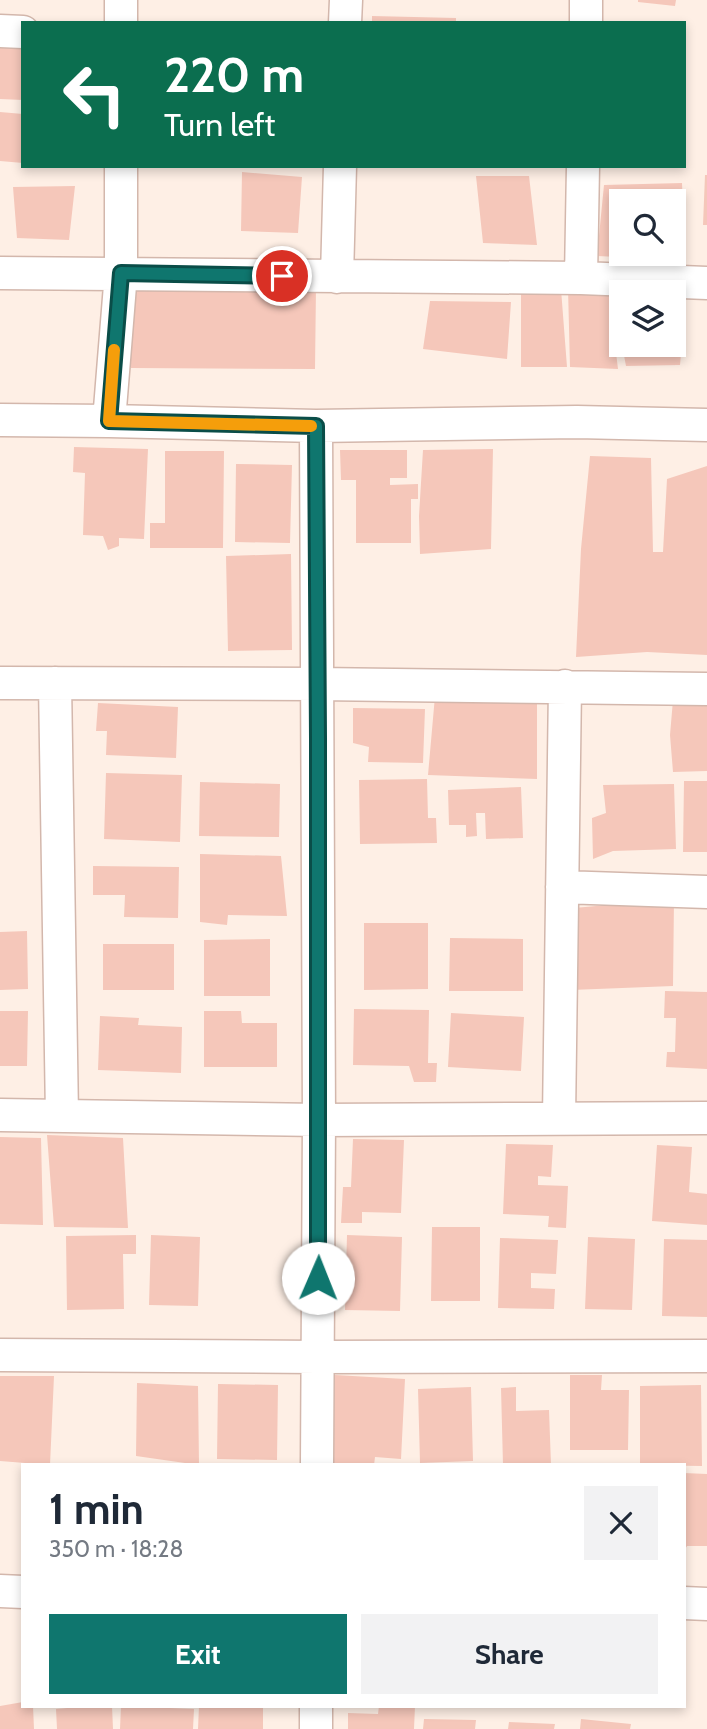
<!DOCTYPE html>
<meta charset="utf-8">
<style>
:root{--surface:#fff;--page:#f2f2f3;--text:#1f2937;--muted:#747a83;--accent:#0f766e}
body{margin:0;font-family:Cabin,sans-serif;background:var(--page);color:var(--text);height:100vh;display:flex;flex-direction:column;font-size:26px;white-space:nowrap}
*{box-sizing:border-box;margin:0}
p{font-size:23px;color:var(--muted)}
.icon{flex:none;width:38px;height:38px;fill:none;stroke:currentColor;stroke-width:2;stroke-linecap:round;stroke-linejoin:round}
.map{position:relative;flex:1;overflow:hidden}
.side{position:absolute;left:21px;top:1463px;width:665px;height:245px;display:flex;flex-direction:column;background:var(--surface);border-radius:0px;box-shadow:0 4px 10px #0003}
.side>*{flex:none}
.guide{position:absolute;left:21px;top:21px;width:665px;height:147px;border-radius:0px;box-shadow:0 4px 10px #0003;background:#0b6e4f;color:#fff;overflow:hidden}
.fabs{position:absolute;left:609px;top:189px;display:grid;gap:14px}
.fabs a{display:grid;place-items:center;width:77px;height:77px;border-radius:0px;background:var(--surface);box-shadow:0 4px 10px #0003;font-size:35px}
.pin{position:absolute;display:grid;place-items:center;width:60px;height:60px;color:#fff;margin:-30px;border:4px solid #fff;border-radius:50%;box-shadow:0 2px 7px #0007}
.me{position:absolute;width:77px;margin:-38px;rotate:1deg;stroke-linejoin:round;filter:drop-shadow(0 0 5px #0008)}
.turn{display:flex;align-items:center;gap:24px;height:147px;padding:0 28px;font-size:32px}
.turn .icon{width:91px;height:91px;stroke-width:2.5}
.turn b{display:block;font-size:49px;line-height:60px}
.round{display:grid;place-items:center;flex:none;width:74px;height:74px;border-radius:0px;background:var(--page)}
.headline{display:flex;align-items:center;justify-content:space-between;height:119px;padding:0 28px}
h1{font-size:42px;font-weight:700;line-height:52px}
.cta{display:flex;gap:14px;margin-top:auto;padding:14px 28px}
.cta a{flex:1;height:80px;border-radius:0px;background:var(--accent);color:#fff;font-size:28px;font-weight:700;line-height:80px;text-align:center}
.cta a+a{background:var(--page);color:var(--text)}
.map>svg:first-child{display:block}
.building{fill:#f5c7ba;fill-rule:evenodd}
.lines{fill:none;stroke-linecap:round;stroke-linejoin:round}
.minor-casing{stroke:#d3b7ac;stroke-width:35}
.minor{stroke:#fff;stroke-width:32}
.route-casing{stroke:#0a4d48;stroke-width:18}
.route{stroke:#0f766e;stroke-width:12}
.slow{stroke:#f59e0b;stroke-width:12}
</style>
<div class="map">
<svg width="707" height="1729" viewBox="0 0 707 1729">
<rect width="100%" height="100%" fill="#feefe5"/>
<path class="building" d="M638 0H676L675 6 638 2Z
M372 16 456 18V23H372Z
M0 45H23V100L0 99Z
M0 112 23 114V163L0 161Z
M242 172 302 177 298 233 241 231Z
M705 175H707V225H703Z
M476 176H529L537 245 483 243Z
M682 183 685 260 597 256 604 185ZM621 201H674V254H621Z
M75 186 69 240 17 238 13 187Z
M131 286 316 287 315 369 131 368Z
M608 287 618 369 570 367 568 288Z
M561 289 567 367H521V294Z
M430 301 511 302 507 359 423 349Z
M674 312H685L680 365 626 366 622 345H674Z
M74 447 148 449 144 539 119 538V546L108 550 103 536 83 535 85 473 73 472Z
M493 449 491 549 420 554 419 516 423 450Z
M340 450H407V478H390V485L418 484V499H411V543H356V480H341Z
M165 451H224L223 548H150V523H165Z
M590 456 651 458 653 552H663L667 479 707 466V655L647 652 576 657 581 549Z
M236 464 292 465 290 543 235 542Z
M291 554 292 650 228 651 226 556Z
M435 696 537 698V779L428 775Z
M673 700H707V771L673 772 670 735Z
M98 703 178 707 176 758 106 755 107 731H96Z
M353 708 425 709 423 763 368 762 369 747 353 743Z
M106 773 182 775 180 842 104 839Z
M427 779 428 818H436L437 843 360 844 359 780Z
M684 781H707V852H683Z
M200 782 280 784 279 837 199 836Z
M674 784 676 849 613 851 593 859 592 818 606 813 603 785Z
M521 787 523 838 486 839 485 813H476L477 836 466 837V825H449L448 790Z
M200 854 281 856 287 916 228 915 227 925 200 922Z
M93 866 179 867 178 918 124 917 125 895H93Z
M674 899 673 986 571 990 574 908Z
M364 923H428V989L364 990Z
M27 931 28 989 0 990V932Z
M450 938 523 939V991H449Z
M270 939V996H204V940Z
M103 944H174V990H103Z
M665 991 707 992V1069L666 1067 667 1052H675L676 1018H664Z
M354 1009 429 1010 428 1063H437L436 1082H414L409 1066 353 1065Z
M0 1011H28L27 1066H0Z
M204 1011H241L242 1023H277V1067H204Z
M451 1013 524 1017 521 1071 448 1067Z
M100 1016 139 1018 138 1025 182 1027 181 1073 98 1070Z
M47 1135 123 1138 128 1228 54 1227Z
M0 1137 41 1138 43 1225 0 1224Z
M353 1139 404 1140 401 1213 362 1212V1223H341L343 1187H351Z
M506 1144 553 1145 551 1177 538 1176V1185L568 1186 566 1228 548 1227 549 1216 503 1214Z
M657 1145 692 1147 689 1192 707 1194V1225L652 1221Z
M432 1227H480V1301H431Z
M136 1235V1254H123L124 1309 67 1310 66 1236Z
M151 1235 200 1237 198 1306 149 1305Z
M347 1235 402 1237 400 1311 345 1310Z
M588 1237 635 1239 632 1310 585 1309Z
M500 1238 558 1240 556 1274 531 1273V1288L555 1289 554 1309 498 1308Z
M664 1239 707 1240V1317L662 1316Z
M335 1375 405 1379 401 1459 375 1457 374 1465H330Z
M570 1375H602L601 1390H629L628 1450H570Z
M0 1376H54L50 1465 0 1461Z
M137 1383 198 1386 199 1465 136 1456Z
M218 1384 278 1385 277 1460 217 1459Z
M701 1385 702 1466 640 1465V1386Z
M471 1387 473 1461 420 1463 418 1389Z
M516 1387V1411L549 1410 551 1465H503L501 1388Z
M684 1473 707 1474V1546H687L684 1551Z
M23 1702V1706H33L34 1729H0V1706Z
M89 1706H112L113 1729H57L56 1709Z
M121 1706 194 1709 193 1729H120Z
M199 1706H263V1729H198Z
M379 1706H415L414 1729H348V1713L378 1714Z
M424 1719 476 1720 475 1729H423Z
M581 1719 631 1724 630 1729H580Z
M509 1722 555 1724 554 1729H508Z"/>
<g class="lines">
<g class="minor-casing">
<path id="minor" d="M121 23V0
M345 23 346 0
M586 23V0
M0 31 23 32
M0 273 581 278 707 283
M337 277 340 166
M581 278 583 166
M0 420 109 421 316 426 577 422 707 425
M109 421 121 273V166
M316 426 319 1120 317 1465
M0 683 318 684 707 689
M55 683 62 1116
M562 887 707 892
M0 1115 319 1120 707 1118
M559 1118 565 686
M0 1355 317 1357 707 1356
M0 1591 23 1592
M684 1603 707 1604
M316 1729V1706"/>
</g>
<use href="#minor" class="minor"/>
</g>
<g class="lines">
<g class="route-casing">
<path id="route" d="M282 276 121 273 109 421 316 426 318 738V1278"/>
</g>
<use href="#route" class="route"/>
<path class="slow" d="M114 350 109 421 311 426"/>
</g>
</svg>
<div class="fabs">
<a><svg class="icon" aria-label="search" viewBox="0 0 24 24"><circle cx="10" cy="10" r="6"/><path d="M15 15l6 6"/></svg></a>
<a><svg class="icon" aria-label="layers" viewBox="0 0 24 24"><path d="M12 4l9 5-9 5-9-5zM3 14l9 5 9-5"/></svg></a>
</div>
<div class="pin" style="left:282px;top:276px;background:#d93025"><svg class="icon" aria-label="arrive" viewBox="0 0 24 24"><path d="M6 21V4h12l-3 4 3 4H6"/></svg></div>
<svg class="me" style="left:318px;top:1278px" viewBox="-20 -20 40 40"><circle r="19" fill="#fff"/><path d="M0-13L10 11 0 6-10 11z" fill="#0f766e"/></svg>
<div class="guide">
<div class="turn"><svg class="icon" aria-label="left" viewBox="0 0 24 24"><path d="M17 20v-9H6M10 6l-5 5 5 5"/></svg><div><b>220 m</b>Turn left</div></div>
</div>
<section class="side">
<div class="headline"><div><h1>1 min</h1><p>350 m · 18:28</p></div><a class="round"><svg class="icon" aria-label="close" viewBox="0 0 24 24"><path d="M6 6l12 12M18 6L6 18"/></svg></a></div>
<div class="cta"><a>Exit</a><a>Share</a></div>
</section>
</div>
